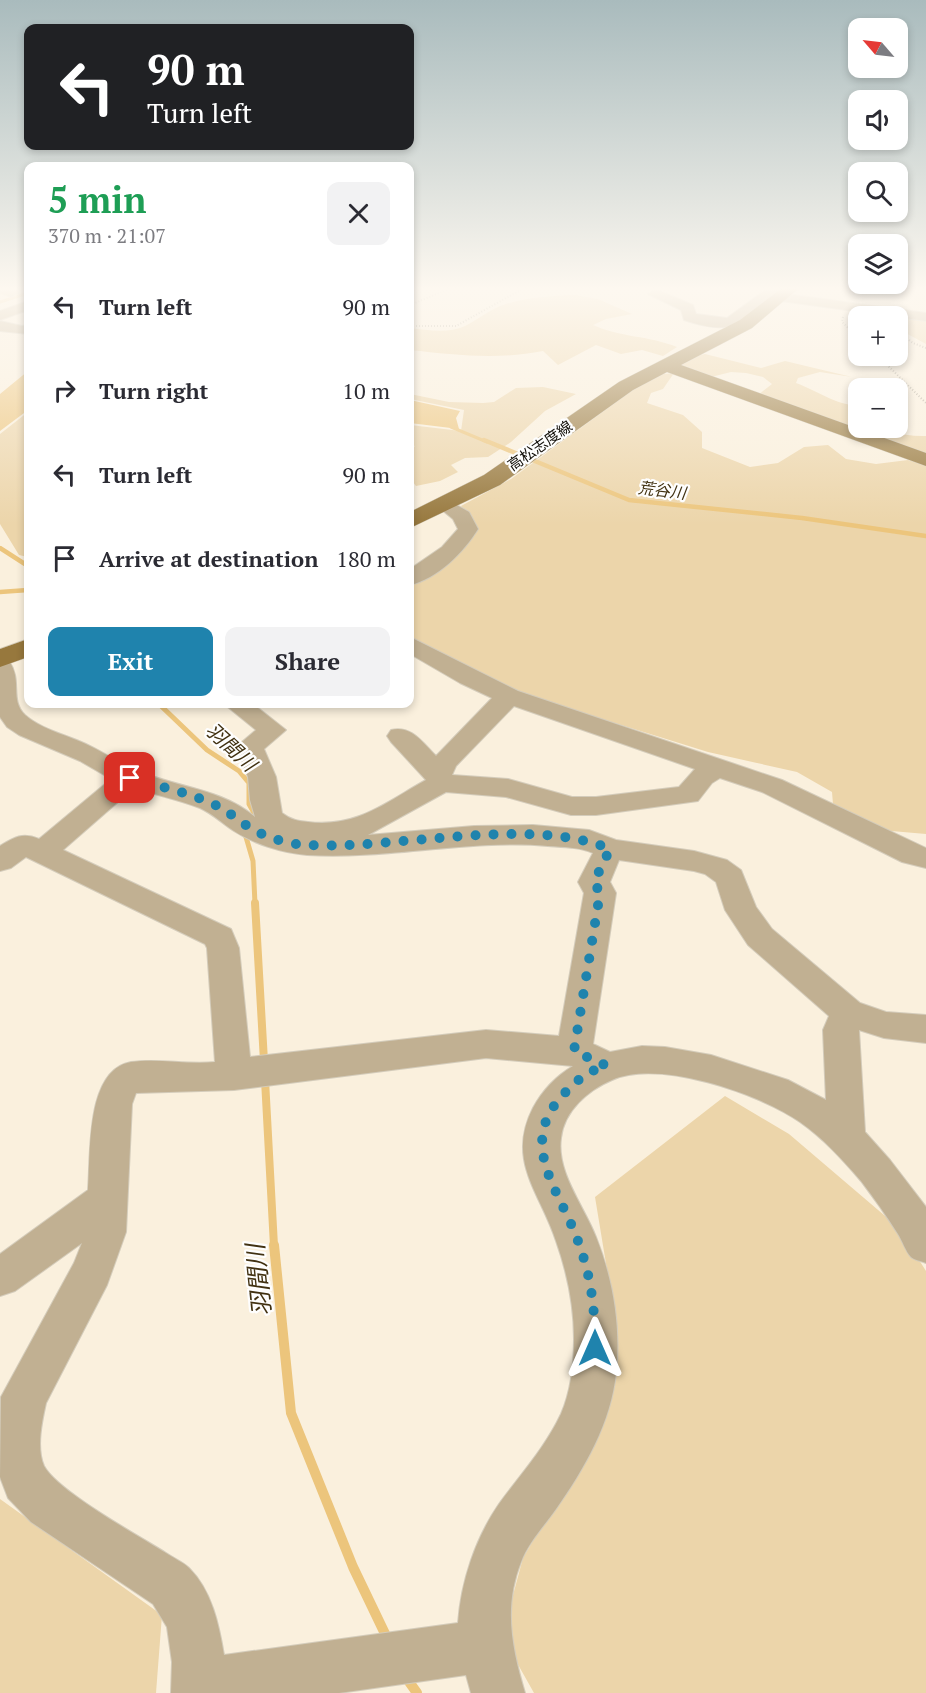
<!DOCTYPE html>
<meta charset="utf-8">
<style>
:root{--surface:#fff;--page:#f2f2f3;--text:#2b2b33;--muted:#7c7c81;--accent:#1f83ad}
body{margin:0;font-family:"PT Serif","Noto Sans JP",serif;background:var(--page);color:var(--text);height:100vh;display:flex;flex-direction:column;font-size:22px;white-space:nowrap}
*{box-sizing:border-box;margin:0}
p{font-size:20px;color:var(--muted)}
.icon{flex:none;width:33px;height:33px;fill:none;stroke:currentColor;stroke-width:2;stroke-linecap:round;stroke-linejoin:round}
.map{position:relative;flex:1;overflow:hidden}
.details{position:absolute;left:24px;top:162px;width:390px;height:546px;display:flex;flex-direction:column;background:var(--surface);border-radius:12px;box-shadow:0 3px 9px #0003}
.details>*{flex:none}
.guide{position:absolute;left:24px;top:24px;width:390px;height:126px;border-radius:12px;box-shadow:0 3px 9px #0003;background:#202124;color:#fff;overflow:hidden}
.needle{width:39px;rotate:298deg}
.controls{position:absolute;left:848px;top:18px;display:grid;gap:12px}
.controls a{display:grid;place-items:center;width:60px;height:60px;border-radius:12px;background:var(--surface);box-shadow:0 3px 9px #0003;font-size:30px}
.pin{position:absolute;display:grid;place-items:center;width:51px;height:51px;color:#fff;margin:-26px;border-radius:12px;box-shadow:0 3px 9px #0006}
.me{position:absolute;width:66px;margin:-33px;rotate:0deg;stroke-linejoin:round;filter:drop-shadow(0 0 4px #0008)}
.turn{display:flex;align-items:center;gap:21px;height:126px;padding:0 24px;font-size:27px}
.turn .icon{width:78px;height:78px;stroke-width:2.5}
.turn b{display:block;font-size:42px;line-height:51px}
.round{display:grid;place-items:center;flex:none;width:63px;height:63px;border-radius:12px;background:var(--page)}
.overview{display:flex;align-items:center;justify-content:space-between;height:102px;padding:0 24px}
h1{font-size:36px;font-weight:700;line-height:45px;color:#1e9e55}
.primary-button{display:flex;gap:12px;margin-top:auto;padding:12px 24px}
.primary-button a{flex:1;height:69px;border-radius:12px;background:var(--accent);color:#fff;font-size:24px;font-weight:700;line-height:69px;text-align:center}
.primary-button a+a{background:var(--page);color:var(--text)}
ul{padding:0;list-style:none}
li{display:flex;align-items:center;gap:18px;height:84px;padding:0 24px}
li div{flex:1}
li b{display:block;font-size:22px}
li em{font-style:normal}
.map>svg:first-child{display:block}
.green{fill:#ecd5aa}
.water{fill:#ecc57c}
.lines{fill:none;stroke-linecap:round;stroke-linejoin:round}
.stream-far4{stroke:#ecc57c;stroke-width:3}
.stream-far3{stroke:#ecc57c;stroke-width:4.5}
.stream-far2{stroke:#ecc57c;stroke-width:5}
.stream-far1{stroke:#ecc57c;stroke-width:8}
.stream{stroke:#ecc57c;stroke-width:10}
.minor-casing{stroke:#d4ccbb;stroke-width:2}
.major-casing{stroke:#d4ccbb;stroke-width:1}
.path{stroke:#afa798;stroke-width:2;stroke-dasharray:1 2;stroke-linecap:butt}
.minor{fill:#c1b092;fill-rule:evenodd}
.major{fill:#97783d;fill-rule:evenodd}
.route{stroke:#1f83ad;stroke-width:10;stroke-dasharray:0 18}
.labels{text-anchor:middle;stroke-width:4.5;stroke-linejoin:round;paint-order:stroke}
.far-street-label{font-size:15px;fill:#0f0c06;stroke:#fefefe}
.far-water-label{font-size:16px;font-style:italic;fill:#413111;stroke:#fefefe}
.water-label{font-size:20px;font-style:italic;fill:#413111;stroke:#fefefe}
.near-water-label{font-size:24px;font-style:italic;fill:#413111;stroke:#fefefe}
</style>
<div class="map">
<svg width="926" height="1693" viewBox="0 0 926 1693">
<rect width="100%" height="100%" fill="#faf0dd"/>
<path class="green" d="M575 295 598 299 632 314 606 319 593 325C619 337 650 336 677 347L663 356 642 350 621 354 596 345 558 365 543 351C497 360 455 355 410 350V328C427 330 448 334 465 326 479 319 490 309 506 304 528 297 551 296 575 295Z
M903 315 926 318V344L902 331 897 319Z
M705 354 761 368 785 361 852 377 820 372 798 378 796 383C818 391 834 404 858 406V428C882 428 902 437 926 436V455L758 395 772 384 763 377 746 373 731 372 711 377 678 365 695 356Z
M674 373 663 389 651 393 647 403 683 415 702 432V448L750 467 778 463 804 447 828 445 846 459 876 464 908 460 926 465V834L880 830 833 804 832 792 797 772 708 752 512 691 410 638V586L475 535 472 521 461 506 511 479 653 375Z
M543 387 576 394 545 411 511 442 488 457 465 458 451 465 458 472 440 481 416 486 410 478V450L415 446 410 445V425L461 431 464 410 410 399V394L449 402 483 403 494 402 516 388Z
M28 412V467L24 480 28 486V557L19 555 0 524V434Z
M725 1096 789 1134 898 1227 926 1271V1693H534L502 1636 523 1558 609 1410 613 1306 595 1197Z
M0 1499 162 1615 156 1693H0Z"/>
<path class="water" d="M28 371V410L0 431V394Z
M410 400 460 411 456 418 459 429 410 423Z"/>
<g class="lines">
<path class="stream-far4" d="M0 302 28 293
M451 427 487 442"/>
<path class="stream-far3" d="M484 440 629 500 802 518 926 536
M0 548 28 566
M0 592 28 590"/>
<path class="stream-far2" d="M159 704 207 750 239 771 249 783V804L259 822
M246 837 253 861 255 904"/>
<path class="stream-far1" d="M255 903 264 1061
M265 1080 274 1246"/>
<path class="stream" d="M274 1245 291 1413 353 1567 388 1640
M405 1676 417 1693"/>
<g class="minor-casing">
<path id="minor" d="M0 288H11L18 293 11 297 0 293Z
M768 288H784L779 293 926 313V321L781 301 774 297C738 325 731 336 684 320L681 310 648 294 655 290 660 291 693 305 696 314 727 318Z
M28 301V310L0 320V311Z
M0 321 22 326 28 325V334L0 331Z
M446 499 469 512 478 529C464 552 437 579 410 585V569L442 547 458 529 453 519 436 505 439 501Z
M410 637 518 691 782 780 926 848V868L902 862 762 792 720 778 712 783 698 801 596 815H571L506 797 446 792 368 835 474 826 533 825 589 830 616 840 694 851 727 860 741 870 756 907 772 929 860 1003 886 1012 926 1015V1043L884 1038 859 1030 865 1132 890 1160 926 1207V1263C922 1261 914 1260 911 1257 906 1252 902 1240 898 1234 886 1215 874 1198 861 1181 842 1159 824 1139 800 1122 760 1094 659 1059 612 1080 588 1090 564 1111 561 1138 556 1172 584 1206 596 1237 613 1280 621 1327 616 1373 611 1423 584 1469 556 1509 544 1526 528 1543 521 1562 503 1607 512 1649 525 1693H471L466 1675 339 1693H171L172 1662 167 1627 153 1604 31 1522 8 1498 0 1477 1 1397 74 1263 82 1243 15 1291 0 1296V1254L88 1190C91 1155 85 1070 131 1062 158 1058 187 1065 215 1062L207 948 205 944 26 857 11 868 0 871V846C14 837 23 832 39 839L111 779 80 761 19 735 7 727 0 717V659L9 661C23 681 9 699 25 715 39 728 63 734 79 741 101 750 119 764 141 772 180 788 222 789 255 817L250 800 248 777 236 747 256 730 224 704H253L286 730 264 749 276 777 282 813C291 820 298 821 308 822 357 828 386 802 426 780L391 742 387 736 391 730C411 725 422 742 436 756L492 698 460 683 410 654ZM514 706 695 769 679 787 596 797H572L508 779 452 775 456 766ZM134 788C156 795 179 800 200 808 213 814 222 823 234 831 254 844 282 853 307 855 387 860 467 839 548 846 563 847 579 847 593 853L578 882 584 893 559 1036 486 1030 250 1057 239 948 231 929 63 850ZM619 860 694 871 705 874 716 882 725 910 748 945 829 1016 823 1030 826 1100 788 1080 711 1055 665 1047 642 1046 610 1052 593 1044 616 893 610 882ZM486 1058 573 1066C556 1076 542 1091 533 1108 506 1161 540 1192 556 1241 567 1272 574 1305 574 1339 574 1364 571 1391 561 1414 545 1448 520 1475 499 1504 475 1539 461 1582 458 1623L224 1655C219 1625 212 1591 189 1568 183 1562 173 1558 166 1553 139 1536 57 1491 44 1466 36 1448 42 1421 46 1403L107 1285 126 1232 132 1104 136 1093 234 1090Z"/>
</g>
<g class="major-casing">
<path id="major" d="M782 288H799L752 328 681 365 926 453V466L667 372 633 390 500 485 410 528V512L484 475 619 382 740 320Z
M28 639V657L0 667V649Z"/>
</g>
<path class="path" d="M410 305 451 288
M843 317 842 322 858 337
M410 326H456L524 288
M897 331 913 343 926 348
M878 356 926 403"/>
<use href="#minor" class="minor"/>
<use href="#major" class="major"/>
</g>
<linearGradient id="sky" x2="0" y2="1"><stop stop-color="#a9bbbd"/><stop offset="0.55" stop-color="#fdf8f0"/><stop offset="1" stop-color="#fdf8f0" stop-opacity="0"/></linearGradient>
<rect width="926" height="525" fill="url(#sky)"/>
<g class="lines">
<path class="route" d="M130 778C157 786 187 792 213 804 225 809 233 816 243 823 261 836 285 844 307 845 397 850 530 815 610 849L594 882 600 893 574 1051 607 1066C588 1070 575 1082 562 1096 516 1146 562 1193 579 1244 592 1280 595 1311 595 1348"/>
</g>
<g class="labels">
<g class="far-street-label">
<text transform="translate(540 446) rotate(-35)" y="5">高松志度線</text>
</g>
<g class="far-water-label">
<text transform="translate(662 490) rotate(7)" y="6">荒谷川</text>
</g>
<g class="water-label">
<text transform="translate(231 747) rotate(43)" y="7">羽間川</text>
</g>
<g class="near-water-label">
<text transform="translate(259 1280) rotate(-96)" y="8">羽間川</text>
</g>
</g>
</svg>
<div class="controls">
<a><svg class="needle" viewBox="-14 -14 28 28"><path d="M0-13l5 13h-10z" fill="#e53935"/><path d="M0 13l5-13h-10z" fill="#7c7c81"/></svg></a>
<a><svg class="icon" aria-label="sound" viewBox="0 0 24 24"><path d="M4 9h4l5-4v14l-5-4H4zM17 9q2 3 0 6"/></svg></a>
<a><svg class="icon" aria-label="search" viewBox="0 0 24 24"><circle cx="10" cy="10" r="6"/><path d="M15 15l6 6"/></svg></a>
<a><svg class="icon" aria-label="layers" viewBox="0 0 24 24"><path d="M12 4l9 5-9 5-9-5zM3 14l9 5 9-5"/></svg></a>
<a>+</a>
<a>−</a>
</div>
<div class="pin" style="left:130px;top:778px;background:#d93025"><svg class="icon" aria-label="arrive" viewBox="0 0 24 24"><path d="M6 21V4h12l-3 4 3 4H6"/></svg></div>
<svg class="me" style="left:595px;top:1348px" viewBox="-20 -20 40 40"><path d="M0-17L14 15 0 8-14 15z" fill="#1f83ad" stroke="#fff" stroke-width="4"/></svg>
<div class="guide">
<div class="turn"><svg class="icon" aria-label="left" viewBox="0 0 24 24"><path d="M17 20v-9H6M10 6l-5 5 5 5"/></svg><div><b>90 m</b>Turn left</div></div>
</div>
<section class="details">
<div class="overview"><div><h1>5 min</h1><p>370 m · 21:07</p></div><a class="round"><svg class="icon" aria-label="close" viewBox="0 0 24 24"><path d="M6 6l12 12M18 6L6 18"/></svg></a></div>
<ul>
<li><svg class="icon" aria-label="left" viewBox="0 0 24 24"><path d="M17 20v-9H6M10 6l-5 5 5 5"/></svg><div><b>Turn left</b></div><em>90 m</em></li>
<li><svg class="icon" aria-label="right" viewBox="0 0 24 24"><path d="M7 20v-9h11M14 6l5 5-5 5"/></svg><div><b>Turn right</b></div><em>10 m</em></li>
<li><svg class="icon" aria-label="left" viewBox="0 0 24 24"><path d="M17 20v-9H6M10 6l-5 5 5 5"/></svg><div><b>Turn left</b></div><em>90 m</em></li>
<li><svg class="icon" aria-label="arrive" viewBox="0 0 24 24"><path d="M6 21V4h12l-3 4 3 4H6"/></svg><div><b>Arrive at destination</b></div><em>180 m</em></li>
</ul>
<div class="primary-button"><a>Exit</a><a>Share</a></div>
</section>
</div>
